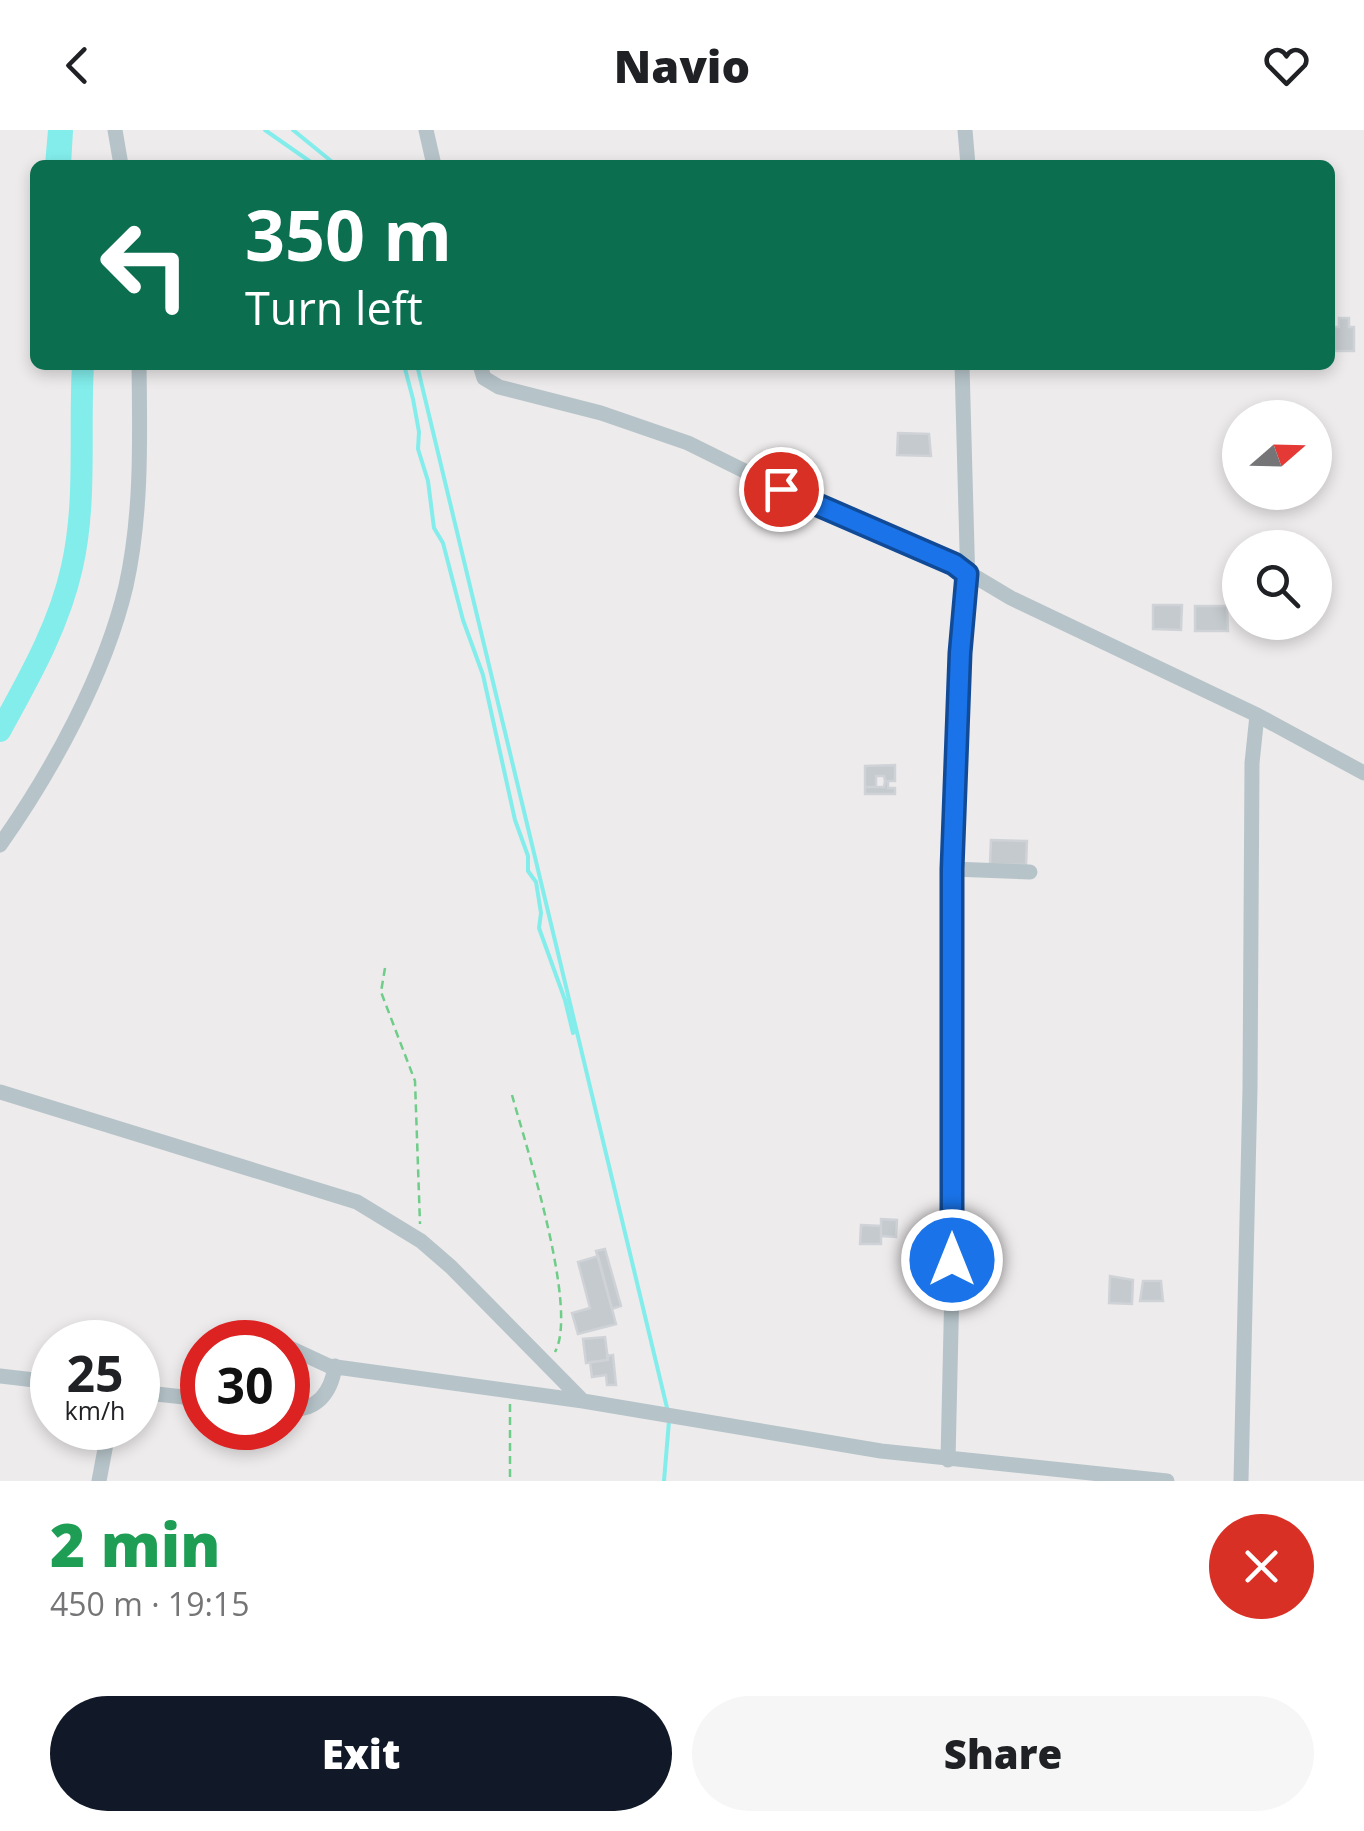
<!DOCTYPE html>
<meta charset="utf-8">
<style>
:root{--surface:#fff;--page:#f6f6f6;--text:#202124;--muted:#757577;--accent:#111827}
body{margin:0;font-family:"Open Sans",sans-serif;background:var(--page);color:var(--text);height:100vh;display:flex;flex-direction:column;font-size:38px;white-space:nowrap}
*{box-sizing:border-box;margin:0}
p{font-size:32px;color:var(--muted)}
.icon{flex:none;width:55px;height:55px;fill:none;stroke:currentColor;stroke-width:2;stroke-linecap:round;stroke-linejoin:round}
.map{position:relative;height:1351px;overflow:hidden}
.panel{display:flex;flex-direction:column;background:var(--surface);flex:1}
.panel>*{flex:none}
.banner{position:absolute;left:30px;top:30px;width:1305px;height:210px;border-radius:15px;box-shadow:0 5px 15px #0003;background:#0b6e4f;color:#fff;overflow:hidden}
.needle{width:65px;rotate:70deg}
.controls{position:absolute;left:1222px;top:270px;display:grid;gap:20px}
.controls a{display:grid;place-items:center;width:110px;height:110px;border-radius:50%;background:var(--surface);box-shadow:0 5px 15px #0003;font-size:50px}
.speed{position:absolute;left:30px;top:1190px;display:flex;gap:20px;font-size:50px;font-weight:700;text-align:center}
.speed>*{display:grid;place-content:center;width:130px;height:130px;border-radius:50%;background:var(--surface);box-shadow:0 5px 15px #0003;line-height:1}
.speed small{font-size:25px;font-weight:400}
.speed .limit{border:15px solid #d22;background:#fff;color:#111}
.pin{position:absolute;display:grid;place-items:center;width:85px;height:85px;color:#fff;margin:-42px;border:5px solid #fff;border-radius:50%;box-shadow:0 2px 10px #0007}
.me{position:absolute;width:110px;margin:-55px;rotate:0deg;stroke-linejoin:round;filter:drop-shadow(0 0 8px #0008)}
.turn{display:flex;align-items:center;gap:35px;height:210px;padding:0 50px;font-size:45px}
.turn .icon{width:130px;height:130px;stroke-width:2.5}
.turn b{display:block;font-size:70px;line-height:85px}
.round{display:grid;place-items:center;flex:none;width:105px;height:105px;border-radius:52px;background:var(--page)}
.head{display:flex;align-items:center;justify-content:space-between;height:170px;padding:0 50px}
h1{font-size:60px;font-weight:800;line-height:75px;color:#1e9e55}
.button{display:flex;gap:20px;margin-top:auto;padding:20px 50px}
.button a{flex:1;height:115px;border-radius:60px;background:var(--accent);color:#fff;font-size:40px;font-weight:800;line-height:115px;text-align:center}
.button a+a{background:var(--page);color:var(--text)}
header{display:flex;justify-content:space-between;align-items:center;height:130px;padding:0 50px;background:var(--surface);font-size:45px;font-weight:800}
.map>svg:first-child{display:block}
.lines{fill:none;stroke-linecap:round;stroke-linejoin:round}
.stream{stroke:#82edeb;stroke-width:4}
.river{stroke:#82edeb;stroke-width:22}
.building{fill:#c5cace;stroke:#cfd3d7;stroke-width:2.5}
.path{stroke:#6ecd89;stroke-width:2.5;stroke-dasharray:8 5;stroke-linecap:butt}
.minor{stroke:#b6c4c9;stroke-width:15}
.route-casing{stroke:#114b97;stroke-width:25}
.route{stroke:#1a73e8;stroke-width:18}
</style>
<header><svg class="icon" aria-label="back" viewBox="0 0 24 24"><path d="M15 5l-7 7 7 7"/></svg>Navio<svg class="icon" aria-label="heart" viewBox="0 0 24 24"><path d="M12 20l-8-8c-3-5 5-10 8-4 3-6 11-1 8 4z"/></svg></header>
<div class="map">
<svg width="1364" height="1351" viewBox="0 0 1364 1351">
<rect width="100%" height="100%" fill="#eeebec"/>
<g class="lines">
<path class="stream" d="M265 0 315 35
M293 0 336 35
M47 35 50 0
M404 235 413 269 419 302 418 319 428 351 434 398 443 413 463 490 483 545 515 690 528 726V741L536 752 541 783 539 798 565 870 573 903
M417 235 668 1282
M664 1351 669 1291"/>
<path class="river" d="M60 35 62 0
M0 601C29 548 59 496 72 437 87 371 79 302 83 235"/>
</g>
<path class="building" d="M1339 188H1349V197H1354V221H1332V197H1339Z
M898 303 929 304 931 326 897 325Z
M1153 475H1182L1181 500 1153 499Z
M1195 476H1227L1228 501H1195Z
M895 635V651H885L884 646H876V657H865V636Z
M885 651H888V658H895V664H865V657H884Z
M991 710 1027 711 1026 735 990 734Z
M881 1089 897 1090 896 1107 881 1106Z
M861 1095 881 1096V1114H860Z
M605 1119 621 1176 612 1179 596 1121Z
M598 1126 616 1194 578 1204 572 1183 590 1178 578 1132Z
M1110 1146 1133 1150 1132 1174 1109 1173Z
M1143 1151H1161L1163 1171H1140Z
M605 1207 608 1230 586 1233 583 1209Z
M613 1225 616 1255H607L606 1245 592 1247 590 1232 608 1230 607 1226Z"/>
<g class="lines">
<path class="path" d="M385 838 381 862 415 951 420 1094
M512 965C526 1016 579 1179 555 1222
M510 1274V1351"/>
<path class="minor" d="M115 0 121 35
M426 0 434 35
M965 0 968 35
M480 235 484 248 499 257 601 283 688 313 781 359 954 434 1011 468 1257 585 1364 643
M0 715C52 641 105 545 126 456 142 384 140 308 139 235
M952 739 1030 742
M0 962 357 1072 421 1111 451 1137 583 1271 881 1321 1167 1351
M288 1217 329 1236 583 1271
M0 1246 52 1252
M138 1262 202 1269
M288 1279C316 1281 331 1264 335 1236
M948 1330 952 1154V739L960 523 968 456 962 235
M99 1351 109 1298
M1241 1351 1250 958 1252 633 1257 585"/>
</g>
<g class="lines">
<g class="route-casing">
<path id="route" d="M781 359 954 434 967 444 960 523 952 739V1130"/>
</g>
<use href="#route" class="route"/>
</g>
</svg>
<div class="controls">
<a><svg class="needle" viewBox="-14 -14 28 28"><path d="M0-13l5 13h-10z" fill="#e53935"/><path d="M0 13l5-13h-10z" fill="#757577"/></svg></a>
<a><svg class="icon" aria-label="search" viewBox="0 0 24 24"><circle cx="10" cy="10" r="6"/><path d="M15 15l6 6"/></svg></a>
</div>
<div class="speed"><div>25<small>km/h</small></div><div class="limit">30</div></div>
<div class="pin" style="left:781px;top:359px;background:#d93025"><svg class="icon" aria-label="arrive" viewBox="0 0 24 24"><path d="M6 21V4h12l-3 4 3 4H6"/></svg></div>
<svg class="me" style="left:952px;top:1130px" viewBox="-20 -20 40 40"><circle r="17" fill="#1a73e8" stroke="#fff" stroke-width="3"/><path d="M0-11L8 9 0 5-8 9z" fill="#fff"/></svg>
<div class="banner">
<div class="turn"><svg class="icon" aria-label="left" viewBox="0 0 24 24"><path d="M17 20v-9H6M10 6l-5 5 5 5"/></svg><div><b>350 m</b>Turn left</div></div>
</div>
</div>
<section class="panel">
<div class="head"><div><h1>2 min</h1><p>450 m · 19:15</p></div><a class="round" style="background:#d93025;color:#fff"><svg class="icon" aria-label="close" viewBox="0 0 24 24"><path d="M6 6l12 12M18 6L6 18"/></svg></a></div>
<div class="button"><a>Exit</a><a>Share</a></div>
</section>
